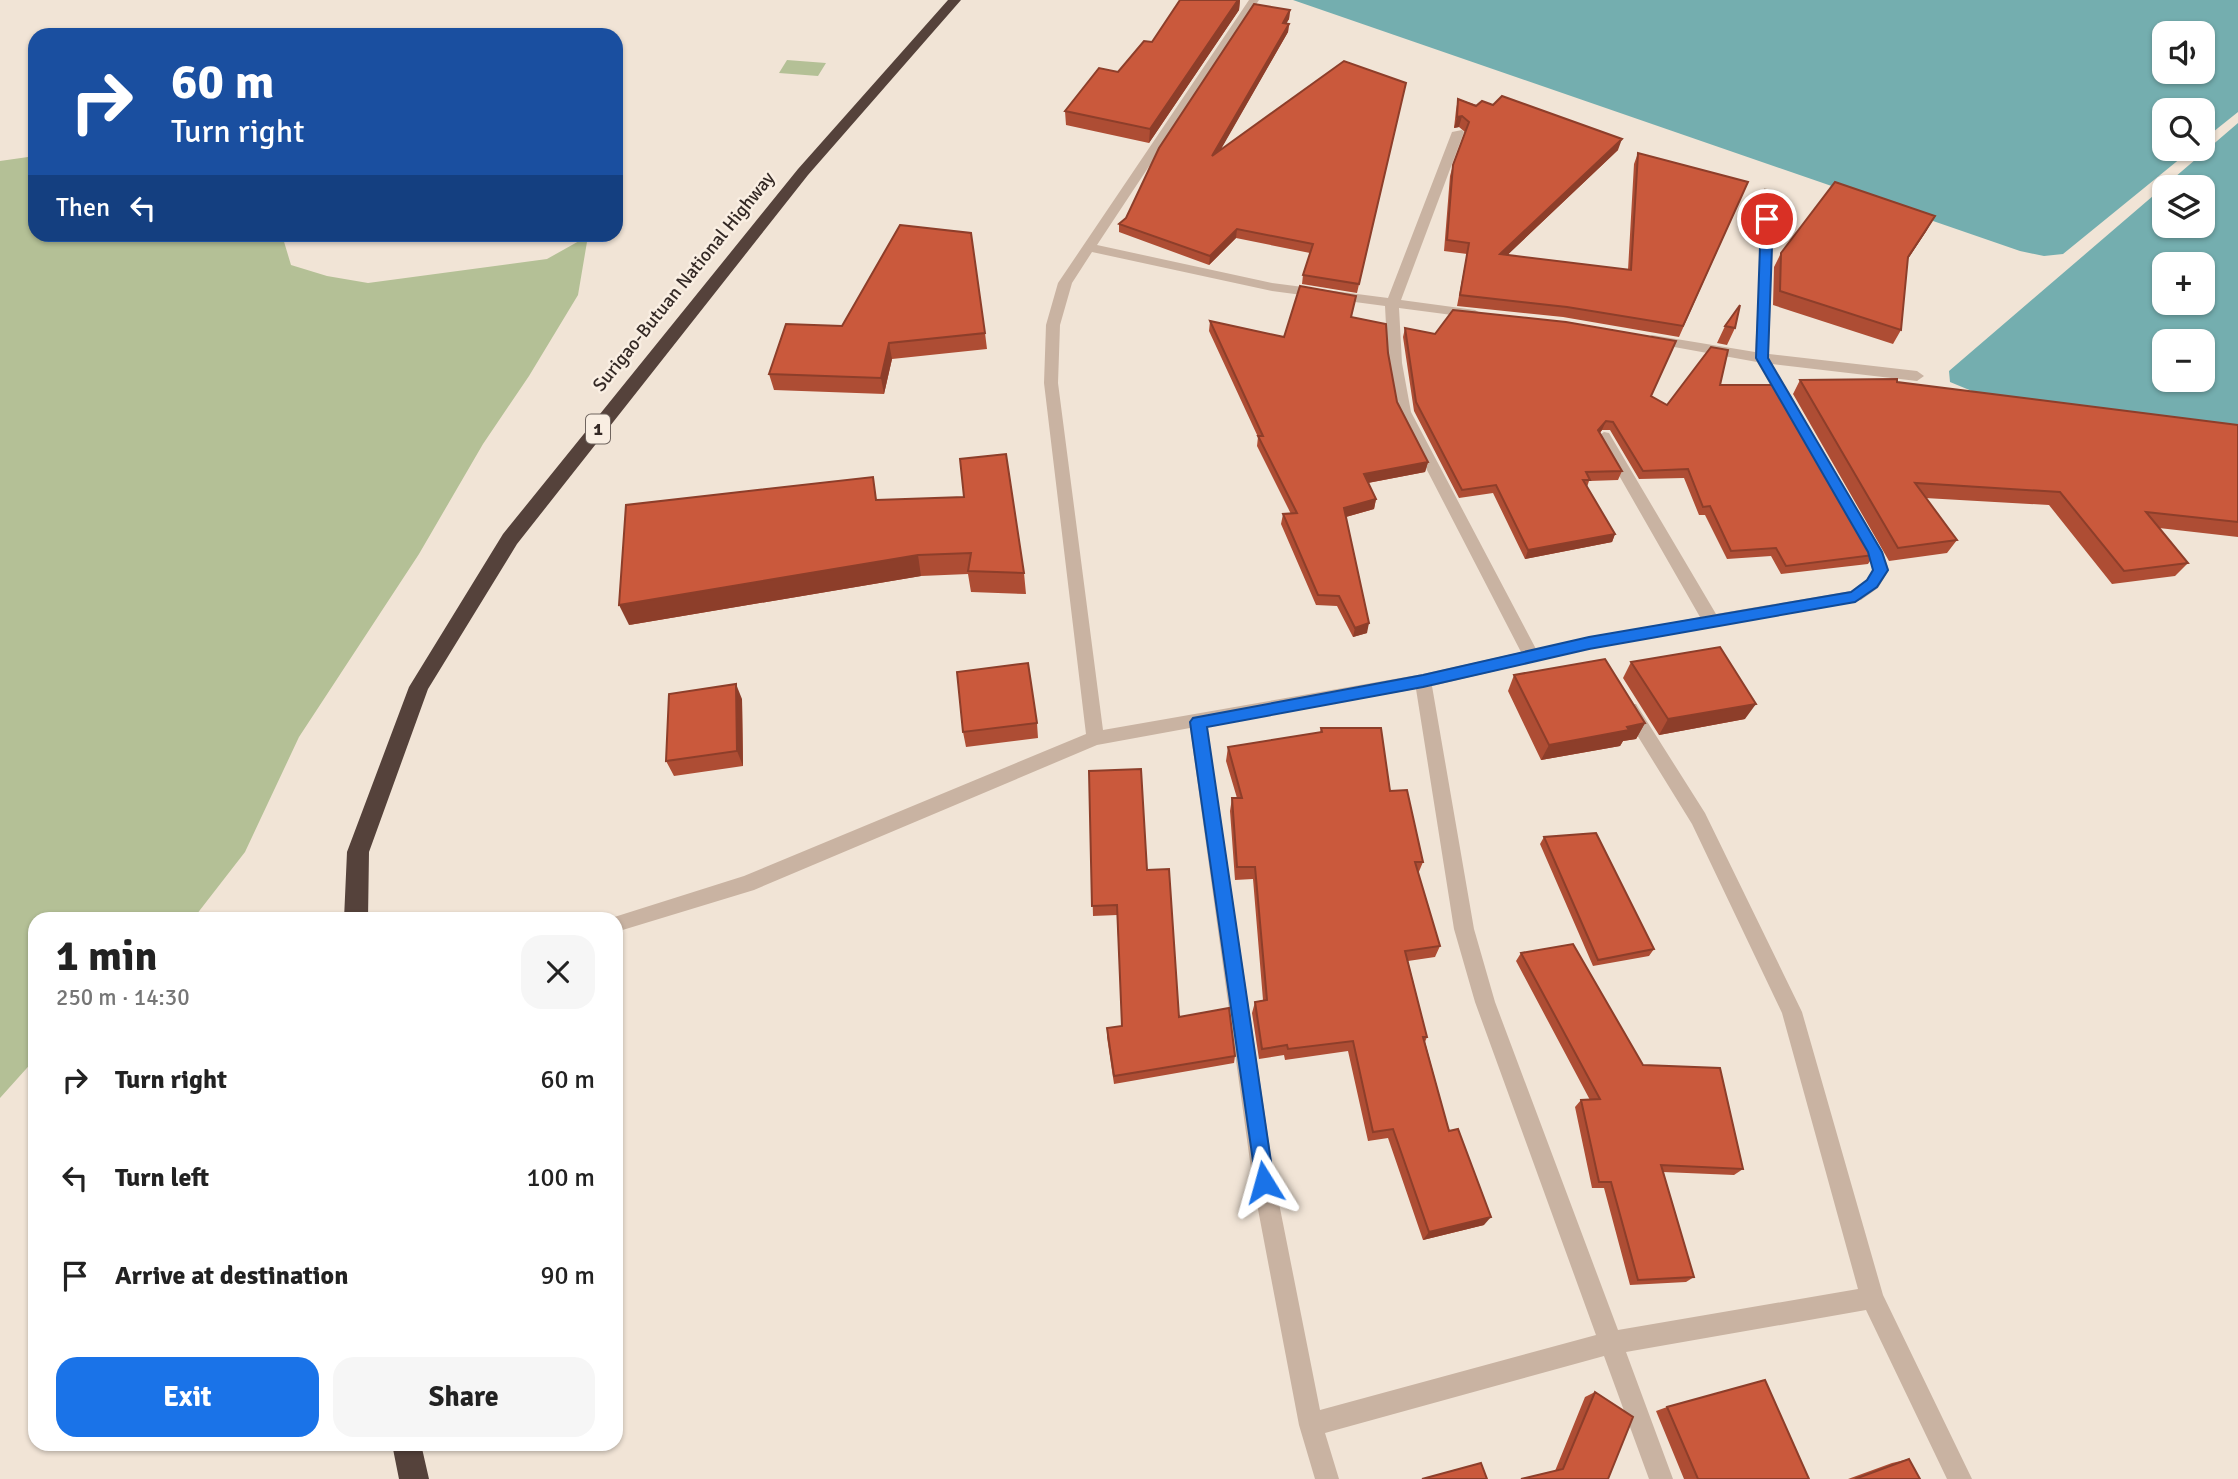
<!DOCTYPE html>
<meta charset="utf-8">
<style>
:root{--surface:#fff;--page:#f6f6f6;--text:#222;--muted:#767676;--accent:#1a73e8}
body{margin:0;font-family:Signika,sans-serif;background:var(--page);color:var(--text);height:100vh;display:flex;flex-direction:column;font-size:26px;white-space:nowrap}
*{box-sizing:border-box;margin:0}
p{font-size:23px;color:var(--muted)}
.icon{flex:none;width:38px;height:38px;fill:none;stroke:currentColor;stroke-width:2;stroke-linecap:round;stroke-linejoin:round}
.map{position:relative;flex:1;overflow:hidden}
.details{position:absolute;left:28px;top:912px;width:595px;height:539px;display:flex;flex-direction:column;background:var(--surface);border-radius:21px;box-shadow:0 2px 5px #0004}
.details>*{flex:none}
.hud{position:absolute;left:28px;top:28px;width:595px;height:214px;border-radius:21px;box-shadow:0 2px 5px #0004;background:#1a4fa0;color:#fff;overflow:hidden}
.controls{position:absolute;left:2152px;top:21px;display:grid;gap:14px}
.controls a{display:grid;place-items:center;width:63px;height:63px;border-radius:14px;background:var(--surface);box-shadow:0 2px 5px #0004;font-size:35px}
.pin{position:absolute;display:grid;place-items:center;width:60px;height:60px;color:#fff;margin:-30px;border:4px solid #fff;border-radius:50%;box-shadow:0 2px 7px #0007}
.me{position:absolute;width:77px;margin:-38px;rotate:352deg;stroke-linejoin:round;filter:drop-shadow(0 0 5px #0008)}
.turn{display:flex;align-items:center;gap:24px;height:147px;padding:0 28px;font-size:32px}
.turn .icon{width:91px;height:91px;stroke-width:2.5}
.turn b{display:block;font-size:49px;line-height:60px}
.then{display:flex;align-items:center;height:66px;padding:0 28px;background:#0003;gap:14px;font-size:26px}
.round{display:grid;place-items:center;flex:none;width:74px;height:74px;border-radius:21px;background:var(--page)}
.headline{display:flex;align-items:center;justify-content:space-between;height:119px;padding:0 28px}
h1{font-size:42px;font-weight:700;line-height:52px}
.cta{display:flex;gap:14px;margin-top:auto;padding:14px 28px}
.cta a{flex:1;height:80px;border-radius:21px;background:var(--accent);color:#fff;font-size:28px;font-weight:700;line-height:80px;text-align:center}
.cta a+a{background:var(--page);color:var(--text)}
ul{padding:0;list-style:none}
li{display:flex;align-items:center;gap:21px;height:98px;padding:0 28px}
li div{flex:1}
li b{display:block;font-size:26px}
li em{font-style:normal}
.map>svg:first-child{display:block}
.green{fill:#b4c096}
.water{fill:#74aeaf;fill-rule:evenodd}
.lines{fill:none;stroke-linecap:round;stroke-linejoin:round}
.street{fill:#c9b3a2;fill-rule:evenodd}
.highway{fill:#55423b;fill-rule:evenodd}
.wall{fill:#ae4d34}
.shaded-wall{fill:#8d3e2a}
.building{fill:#ca593c;stroke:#8d3e2a;stroke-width:2}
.route{fill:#1a73e8;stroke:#114b97;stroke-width:2}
.labels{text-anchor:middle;stroke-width:5;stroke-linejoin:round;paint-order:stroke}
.shield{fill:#f9eee2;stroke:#6f645e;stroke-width:2}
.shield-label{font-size:18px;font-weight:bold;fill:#342925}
.street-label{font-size:19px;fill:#342925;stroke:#f9eee2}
</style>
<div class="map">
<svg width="2238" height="1479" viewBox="0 0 2238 1479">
<rect width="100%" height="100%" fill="#f1e4d6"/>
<path class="green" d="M787 60 826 63 818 76 779 73Z
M35 156V234L282 235 291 265 327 276 368 283 547 259 588 236 578 295 529 376 483 444 419 554 299 737 245 852 193 919H35V1059L0 1098V161Z"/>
<path class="water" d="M1293 0H2238V112L2203 140V110H2165V149H2192L2063 254 2044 256 2020 251ZM2165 33H2203V72H2165Z
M2238 123V431L1984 396 1950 382 1949 371ZM2165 187H2203V226H2165ZM2165 264H2203V303H2165ZM2165 341H2203V380H2165Z"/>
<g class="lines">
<path class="street" d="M1249 0H1259L1097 245 1272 283 1388 298 1452 132 1462 130 1464 132 1401 300 1475 310 1482 314 1475 318 1399 308 1402 363 1411 412 1536 649 1700 617 1597 437 1604 432 1609 433 1716 614 1851 591 1866 580 1873 570 1867 552 1757 362 1652 343 1645 339 1652 335 1755 352 1764 188 1774 191 1769 354 1917 371 1924 376 1917 381 1772 364 1883 552 1889 570 1878 588 1861 600 1589 649 1432 686 1474 929 1495 1002 1618 1330 1858 1289 1782 1013 1692 824 1621 709 1624 704H1636L1705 813 1802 1012 1883 1295 1972 1479H1947L1866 1310 1626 1352 1673 1479H1649L1604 1356 1325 1433 1339 1479H1315L1299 1425 1253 1183 1190 728 1097 745 754 890 616 932V919H608L744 876 1086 734 1044 383 1046 325 1058 283ZM1092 252 1272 291 1385 306 1388 363 1397 412 1521 652 1423 674 1103 730 1058 383 1060 325 1072 283ZM1416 689 1454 929 1475 1002 1596 1335 1320 1410 1275 1183 1207 726Z"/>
<path class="highway" d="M948 0H961L808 175 517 544 428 689 369 852 368 919H344L347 852 409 687 503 534 798 169Z
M392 1444H421L429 1479H399Z"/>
</g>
<path class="wall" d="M1180 0H1240L1239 10 1149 143 1066 125 1065 111 1118 72 1152 42Z
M1290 10 1289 19 1286 23 1289 24 1288 32 1220 150 1406 83 1357 293 1302 284 1303 275 1310 253 1236 238 1209 265 1119 232V224L1126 218Z
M1458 99 1618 150 1507 255 1628 270 1634 164 1638 153 1748 182 1679 337 1563 317 1457 306 1467 254 1444 251 1450 176 1453 165 1465 132 1459 127 1454 128 1456 110Z
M1927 230 1907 260 1901 330 1893 344 1773 305 1774 267 1781 253Z
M1351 318 1388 353 1397 402 1428 462 1425 472 1368 483 1376 499 1374 509 1346 517 1367 633 1353 637 1337 606 1316 605 1281 524 1283 514H1291L1257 446 1258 437 1209 331 1210 321 1284 337Z
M786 324 985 333 987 349 892 359 884 394 774 390 769 374Z
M1725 326 1735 328 1727 345 1717 343Z
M1405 328 1651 396 1667 405 1720 385 1874 555 1868 564 1781 574 1771 556 1727 559 1705 515H1699L1684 478 1639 479 1610 430H1602L1600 433 1622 471 1618 480 1589 481 1587 487 1615 534 1612 542 1525 559 1493 493 1459 498 1414 411 1403 337Z
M1800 380 1897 382 2238 425V537L2159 528 2188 563 2175 576 2112 584 2049 505 1925 498 1957 540 1947 553 1889 561 1793 394Z
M878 500 1024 573 1026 594 971 592 968 574 921 576 629 625Z
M1631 662 1745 719 1659 735 1623 678Z
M1514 675 1645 723 1636 739 1623 741 1620 746 1541 760 1508 691Z
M742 699 743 766 674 776 666 761Z
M1037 723 1038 738 966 747 963 732Z
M1321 728 1390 791 1423 862 1418 874 1440 946 1435 957 1408 961 1427 1037 1425 1042 1449 1131 1484 1225 1423 1240 1388 1138 1368 1141 1348 1051 1285 1060 1284 1055 1259 1059 1252 1013 1255 1002 1263 1000 1253 879 1235 880 1230 811 1232 798H1237L1226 761 1228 747 1320 733Z
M1089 771 1147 870 1179 1017 1235 1056 1234 1063 1114 1084 1107 1037V1028L1122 1026 1117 915 1093 916Z
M1544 837 1654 949 1649 956 1593 966 1540 844Z
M1521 953 1643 1065 1743 1169 1734 1175 1663 1172 1694 1277 1686 1282 1630 1285 1604 1188H1592L1575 1107 1581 1100H1590L1516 961Z
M1595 1392 1608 1479 1555 1471 1585 1397Z
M1667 1407 1809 1479H1684L1656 1411Z
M1909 1459 1920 1479H1848L1892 1463Z"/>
<path class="shaded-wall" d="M1238 0H1240L1239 10 1149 143 1150 129Z
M1290 10 1289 19 1282 31 1283 23Z
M1289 24 1288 32 1212 165V156Z
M1462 116 1459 127 1454 128 1457 117Z
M1622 139 1618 150 1497 265 1500 254Z
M1935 216 1927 230 1900 271 1908 257Z
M1237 229 1236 238 1209 265 1210 256Z
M889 343 892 359 884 394 881 378Z
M1606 421 1602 430 1595 438 1598 430Z
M1428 462 1425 472 1362 484 1364 474Z
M1376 499 1374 509 1342 518 1344 508Z
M1615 534 1612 542 1525 559 1528 550Z
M918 555 921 576 629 625 619 605Z
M1369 623 1367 633 1353 637 1355 628Z
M736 684 742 699 743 766 737 751Z
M1756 704 1745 719 1659 735 1668 719Z
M1645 723 1636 739 1623 741 1620 746 1541 760 1549 745Z
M1491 1217 1484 1225 1423 1240 1429 1232Z"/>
<path class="building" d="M1180 0H1238L1150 129 1065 111 1099 68 1118 72 1144 41 1152 42Z
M1254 4 1290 10 1283 23 1289 24 1212 156 1344 61 1406 83 1359 284 1303 275 1313 244 1237 229 1210 256 1119 224 1126 218 1159 148Z
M1502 96 1622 139 1500 254 1631 270 1638 153 1748 182 1683 326 1567 307 1460 295 1469 243 1447 240 1453 165 1469 122 1462 116 1457 117 1458 99 1476 106 1482 101 1493 105Z
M1835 182 1935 216 1908 257 1901 330 1780 291 1781 253Z
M900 225 971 233 985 333 889 343 881 378 769 374 786 324 842 326Z
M1300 286 1356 296 1351 317 1386 324 1388 353 1397 402 1428 462 1364 474 1376 499 1344 508 1369 623 1355 628 1339 596 1318 595 1283 514 1297 513 1258 436H1263L1210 321 1284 337Z
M1740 305 1735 328 1725 326Z
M1453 310 1566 322 1676 341 1651 396 1667 405 1711 347 1728 350 1720 385H1777L1870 545 1874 555 1786 566 1776 548 1731 551 1710 506 1703 507 1688 469 1643 471 1613 422 1606 421 1598 430 1622 471 1586 472 1590 480H1583L1615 534 1528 550 1496 485 1462 490 1416 402 1405 328 1435 334Z
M1897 379V382L2238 425V522L2146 512 2188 563 2124 571 2060 492 1915 483 1957 540 1898 548 1800 380Z
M1006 454 1024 573 968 571 971 553 918 555 619 605 626 505 873 477 876 500 964 497 960 459Z
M1720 647 1756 704 1668 719 1631 662Z
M1605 659 1645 723 1627 727 1629 730 1549 745 1514 675Z
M1028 663 1037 723 963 732 957 672Z
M736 684 737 751 666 761 669 694Z
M1321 728H1381L1390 791 1407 790 1423 862H1415L1440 946 1405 951 1427 1037H1423L1449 1131 1458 1129 1491 1217 1429 1232 1393 1129 1373 1132 1353 1041 1288 1049 1287 1045 1262 1049 1255 1002 1267 1000 1255 867H1237L1232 798H1242L1228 747 1322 732Z
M1141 769 1147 870 1169 869 1179 1017 1229 1008 1235 1056 1114 1076 1107 1028 1122 1026 1117 905 1092 906 1089 771Z
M1596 833 1654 949 1598 960 1544 837Z
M1573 944 1643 1065 1720 1068 1743 1169 1661 1165 1694 1277 1638 1280 1611 1182H1599L1581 1100 1600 1099 1521 953Z
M1765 1380 1809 1479H1698L1667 1407Z
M1595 1392 1633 1417 1608 1479H1521L1563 1469Z
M1909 1459 1920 1479H1855Z
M1481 1463 1487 1479H1422Z"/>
<path class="route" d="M1767 215 1773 219 1768 358 1882 552 1888 570 1877 587 1855 602 1589 649 1423 687 1207 727 1274 1182 1271 1189 1264 1192 1257 1189 1190 722 1193 718 1423 675 1589 637 1851 592 1867 580 1873 570 1868 552 1756 358 1761 219Z"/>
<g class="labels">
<rect class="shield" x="586" y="414.5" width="24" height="29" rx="5"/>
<g class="shield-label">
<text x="598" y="435">1</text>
</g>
<g class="street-label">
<text transform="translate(683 281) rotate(-51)" y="7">Surigao-Butuan National Highway</text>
</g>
</g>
</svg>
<div class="controls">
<a><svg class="icon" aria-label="sound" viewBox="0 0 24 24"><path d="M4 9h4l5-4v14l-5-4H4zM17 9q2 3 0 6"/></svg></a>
<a><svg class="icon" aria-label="search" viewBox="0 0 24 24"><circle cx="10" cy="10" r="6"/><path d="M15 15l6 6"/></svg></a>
<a><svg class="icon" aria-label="layers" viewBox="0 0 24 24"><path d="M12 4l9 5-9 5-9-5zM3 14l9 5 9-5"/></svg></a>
<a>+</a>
<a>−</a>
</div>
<div class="pin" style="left:1767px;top:219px;background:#d93025"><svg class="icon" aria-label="arrive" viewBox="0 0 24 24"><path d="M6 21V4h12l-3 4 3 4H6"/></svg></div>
<svg class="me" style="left:1264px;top:1182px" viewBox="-20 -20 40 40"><path d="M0-17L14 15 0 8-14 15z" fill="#1a73e8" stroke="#fff" stroke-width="4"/></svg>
<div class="hud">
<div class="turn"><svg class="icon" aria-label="right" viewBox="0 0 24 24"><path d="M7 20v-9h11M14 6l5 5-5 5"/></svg><div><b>60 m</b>Turn right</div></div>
<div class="then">Then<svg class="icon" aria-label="left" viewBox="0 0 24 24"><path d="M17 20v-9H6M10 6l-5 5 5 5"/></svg></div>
</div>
<section class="details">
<div class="headline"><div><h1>1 min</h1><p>250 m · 14:30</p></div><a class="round"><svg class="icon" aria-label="close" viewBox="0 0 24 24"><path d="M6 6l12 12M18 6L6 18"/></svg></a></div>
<ul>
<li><svg class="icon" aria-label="right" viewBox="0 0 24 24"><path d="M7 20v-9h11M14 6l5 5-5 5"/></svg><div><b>Turn right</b></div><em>60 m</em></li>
<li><svg class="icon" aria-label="left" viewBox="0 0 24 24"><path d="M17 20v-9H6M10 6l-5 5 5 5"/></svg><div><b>Turn left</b></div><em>100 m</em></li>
<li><svg class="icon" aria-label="arrive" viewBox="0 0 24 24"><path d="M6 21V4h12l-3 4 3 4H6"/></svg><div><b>Arrive at destination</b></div><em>90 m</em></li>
</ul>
<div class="cta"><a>Exit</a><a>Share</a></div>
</section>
</div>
